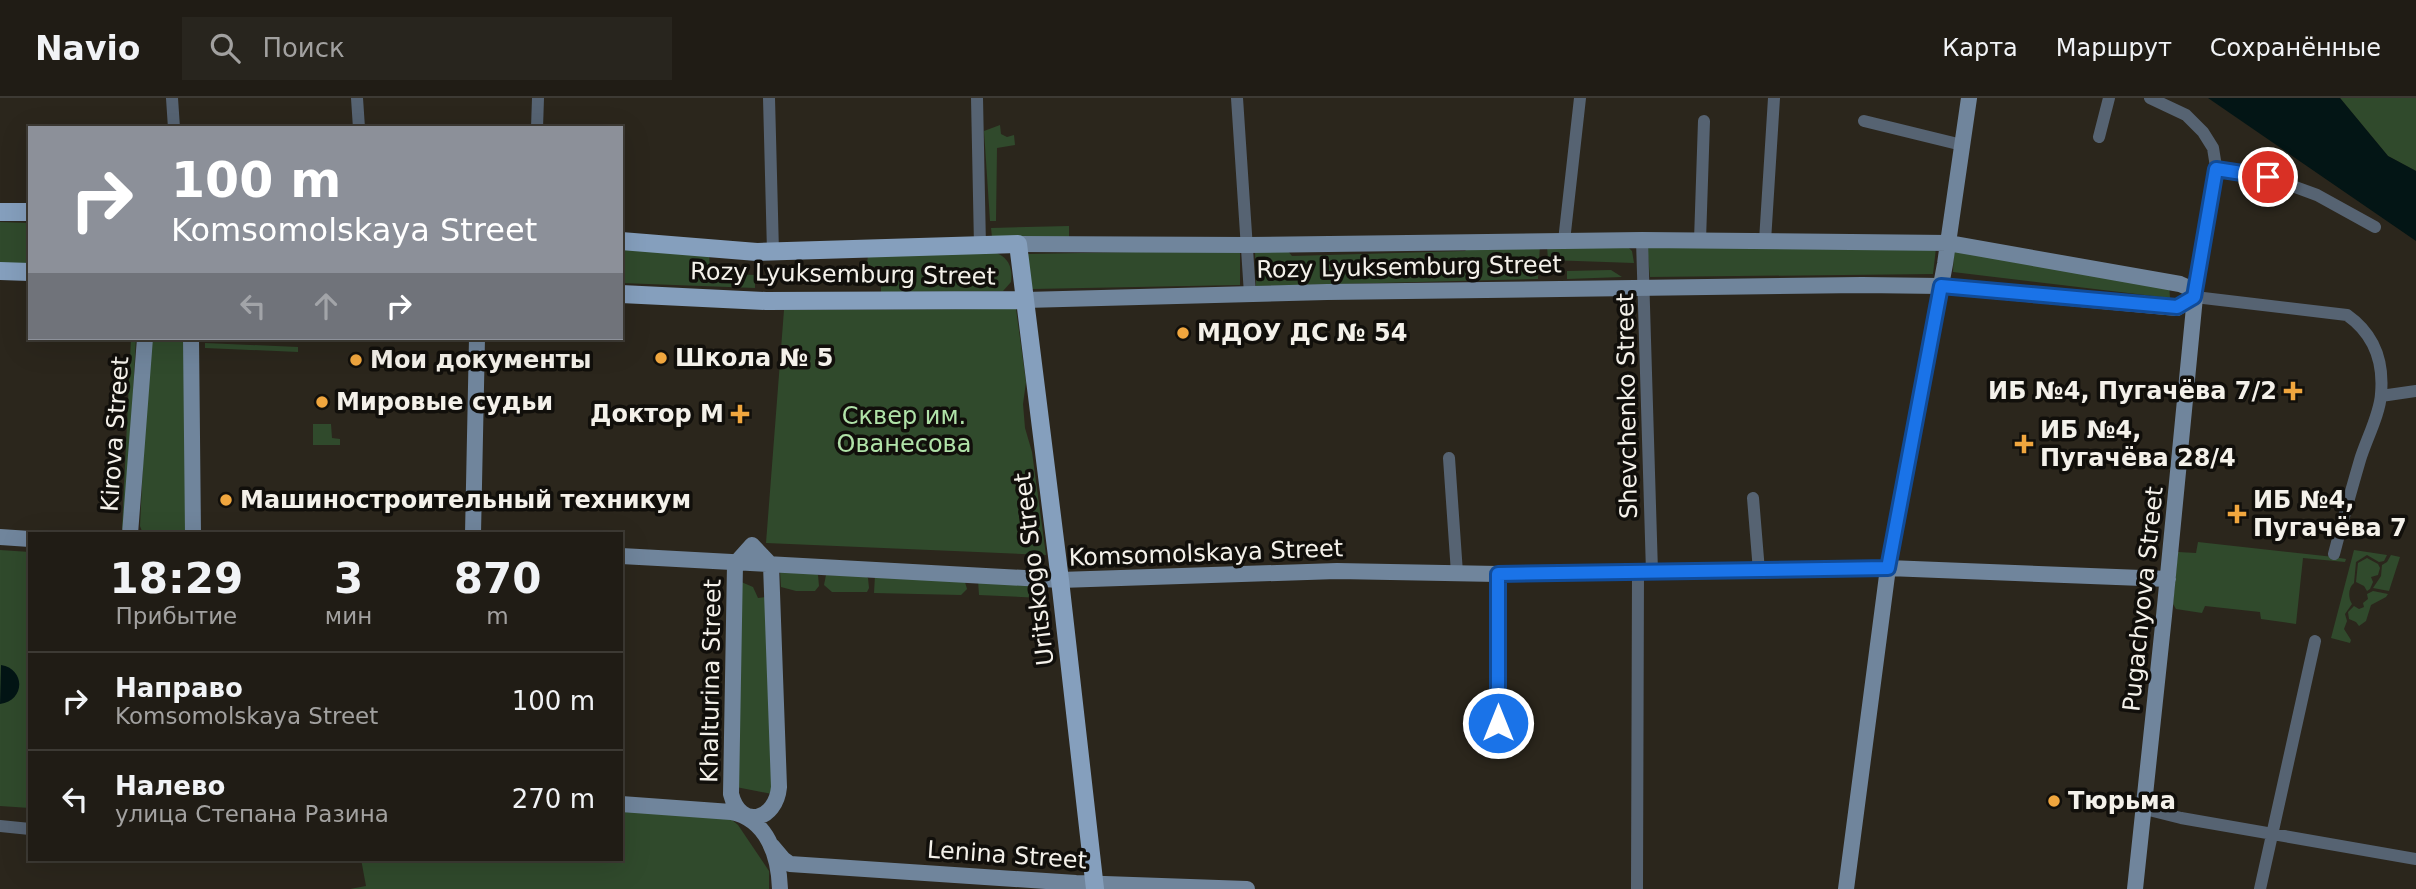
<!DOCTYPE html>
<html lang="ru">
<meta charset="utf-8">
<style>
:root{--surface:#201c15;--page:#28251e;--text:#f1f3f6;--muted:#a2a1a0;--line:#3d3a34}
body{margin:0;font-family:"DejaVu Sans",sans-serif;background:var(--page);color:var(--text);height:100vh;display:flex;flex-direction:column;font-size:26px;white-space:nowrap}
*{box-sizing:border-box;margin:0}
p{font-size:23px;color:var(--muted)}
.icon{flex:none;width:38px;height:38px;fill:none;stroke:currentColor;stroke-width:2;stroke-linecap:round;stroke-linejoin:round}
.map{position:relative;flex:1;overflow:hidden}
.sheet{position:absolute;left:28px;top:434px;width:595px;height:329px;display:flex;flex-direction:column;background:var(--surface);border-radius:0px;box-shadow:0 7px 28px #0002,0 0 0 2px var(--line)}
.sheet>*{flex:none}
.banner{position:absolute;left:28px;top:28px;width:595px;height:214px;border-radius:0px;box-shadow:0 7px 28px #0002,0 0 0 2px var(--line);background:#8c9099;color:#fff;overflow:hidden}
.pin{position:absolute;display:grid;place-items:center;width:60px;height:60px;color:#fff;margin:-30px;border:4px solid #fff;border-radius:50%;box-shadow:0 2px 7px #0007}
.me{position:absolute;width:77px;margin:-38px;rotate:0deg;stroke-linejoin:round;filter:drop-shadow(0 0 5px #0008)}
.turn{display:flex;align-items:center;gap:24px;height:147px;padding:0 28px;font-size:32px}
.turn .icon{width:91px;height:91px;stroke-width:2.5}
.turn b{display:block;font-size:49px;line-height:60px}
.lanes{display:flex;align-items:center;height:66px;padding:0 28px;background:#0003;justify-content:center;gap:35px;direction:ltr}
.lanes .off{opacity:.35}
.eta{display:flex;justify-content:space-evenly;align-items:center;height:119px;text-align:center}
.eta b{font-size:42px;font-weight:600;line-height:49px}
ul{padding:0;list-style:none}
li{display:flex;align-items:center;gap:21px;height:98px;padding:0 28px;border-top:2px solid var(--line)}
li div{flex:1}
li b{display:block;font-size:26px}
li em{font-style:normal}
header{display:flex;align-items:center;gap:42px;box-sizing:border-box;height:98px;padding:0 35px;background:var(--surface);border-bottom:2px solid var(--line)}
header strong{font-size:33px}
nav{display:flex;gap:38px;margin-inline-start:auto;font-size:24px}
.search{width:490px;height:63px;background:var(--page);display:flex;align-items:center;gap:18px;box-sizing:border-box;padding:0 24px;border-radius:0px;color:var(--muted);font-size:26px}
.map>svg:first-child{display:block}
.green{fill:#304a2c}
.water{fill:#031515}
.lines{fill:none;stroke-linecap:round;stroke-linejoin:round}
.street{stroke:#566372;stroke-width:12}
.secondary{stroke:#70859c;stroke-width:16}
.primary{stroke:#859fbd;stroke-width:18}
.route-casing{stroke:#114b97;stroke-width:18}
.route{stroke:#1a73e8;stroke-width:12}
.poi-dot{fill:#f0a63e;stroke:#110f0b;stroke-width:2.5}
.labels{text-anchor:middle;stroke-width:7;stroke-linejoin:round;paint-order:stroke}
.street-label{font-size:24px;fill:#f4f1ea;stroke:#110f0b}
.poi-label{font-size:24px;font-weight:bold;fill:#f4f1ea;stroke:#110f0b;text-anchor:start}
.park-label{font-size:24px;fill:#b0e2a8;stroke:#110f0b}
</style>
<header>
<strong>Navio</strong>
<div class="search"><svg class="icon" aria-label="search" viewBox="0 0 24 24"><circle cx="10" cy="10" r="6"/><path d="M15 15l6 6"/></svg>Поиск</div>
<nav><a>Карта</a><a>Маршрут</a><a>Сохранённые</a></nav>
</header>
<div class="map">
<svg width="2416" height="791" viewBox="0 0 2416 791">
<rect width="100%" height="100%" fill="#2b261c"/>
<path class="green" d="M2340 0H2416V73L2388 58Z
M1000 27 1001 36 1007 39 1014 37 1015 47 997 50 996 123H990L984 33Z
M0 124 30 125V167L0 166Z
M1069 128V140L992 139 991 130Z
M1625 146 1632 153 1634 165 1548 162 1547 148Z
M1540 147 1538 181 1256 188 1255 153 1287 152 1292 158 1465 153 1470 148Z
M1647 147 1936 150 1933 176 1650 179Z
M621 148 709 153 710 175 755 177V190L621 185Z
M1240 152V187L1032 191 1027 156Z
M1954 153 2169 187 2170 200 1953 174Z
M993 154C1008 158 1013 169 1011 184L1003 193 881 194V173L867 166 868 157Z
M1611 172 1622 179 1567 181V173Z
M1016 211 1026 284 1023 306 1025 330 1032 354 1046 457 766 445 784 212Z
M131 240H136L126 432 122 431Z
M149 240H187L188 434 185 436H143L140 428Z
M205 245 298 249V254L205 250Z
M313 326H331L332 340 340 341V347H313Z
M2198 444 2334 459 2346 461 2345 464 2303 460 2296 526 2261 521 2260 514 2205 508 2202 515 2176 511 2173 506 2178 454 2196 455Z
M0 452 30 454V710L0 708Z
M2354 452 2387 457 2384 463 2379 464 2367 457 2356 464 2354 485C2348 490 2348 500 2352 506L2345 516 2347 523 2344 531 2351 542 2350 545 2331 540Z
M2391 457 2400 459 2389 493 2373 490 2381 478 2382 467 2387 464Z
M2367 460 2378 466 2380 470 2378 477 2371 479 2373 484 2370 491 2367 493 2364 488 2356 484 2358 465Z
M780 473 814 474 818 477 819 488 815 493H796L781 489Z
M826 477 865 478 868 480 869 490 867 494H832L824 487Z
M875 477 965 484 967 491 961 497 874 495Z
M978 482 1040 485 1042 500 979 497Z
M739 483 753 489 758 500 766 499 772 696 736 689Z
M2373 493 2388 496 2386 499 2371 507 2366 523 2359 528 2356 524 2349 521 2348 514 2354 508 2359 511 2364 509 2363 505 2368 501 2367 496Z
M621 709 731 721 738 727 769 773V791H350L366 788 361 761H621Z"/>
<path class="water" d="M2208 0H2340L2388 58 2416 73V143Z
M1 567C26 571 25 603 0 606Z"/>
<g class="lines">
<path class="street" d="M172 0 174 30
M357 0 359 30
M769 0 773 154
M977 0 980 148
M1237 0 1250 196
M2150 0 2186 17 2203 34 2213 50 2217 75 2195 199 2347 217C2374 236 2384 263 2381 296 2380 316 2366 342 2360 362 2351 393 2342 425 2334 456
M1864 23 1962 47
M537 30 538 0
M2099 39 2109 0
M2216 71 2268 79 2317 97 2375 129
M1642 142 1652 474
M1700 142 1704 23
M1564 143 1580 0
M1765 143 1774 0
M2381 298 2416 293
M1449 360 1457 475
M1753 400 1759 473
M1498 476 1499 650
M2145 711 2181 720 2416 761
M0 728 30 731
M1637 791 1638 474
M2260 791 2315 543"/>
<path class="secondary" d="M1018 146 1248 147 1642 142 1948 145 2180 186 2189 190 2195 199
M1025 202 1327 194 1862 187 1941 188 2177 210 2195 199
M191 240 193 436
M130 436 145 240
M473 436 477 240
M0 439 30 441
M752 447 771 467 779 689C776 723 740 732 731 696L735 466Z
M621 458 1060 482 1337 473 1498 476 1888 470 2168 481
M621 706 731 714C767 721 779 758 780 791
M772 748 783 761 790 766 1076 785 1247 791
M1846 791 1888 470 1945 166 1969 0
M2135 791 2164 518 2195 199"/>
<path class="primary" d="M0 114H30
M621 143 757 154 1018 146 1060 482 1095 791
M0 173 30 174
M621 196 766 203 1025 202"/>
</g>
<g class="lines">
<g class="route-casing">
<path id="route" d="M1498 625V476L1888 470 1941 188 2177 209 2194 199 2216 71 2268 79"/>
</g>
<use href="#route" class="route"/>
</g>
<g class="poi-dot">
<circle cx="1183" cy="235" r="7"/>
<circle cx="661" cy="260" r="7"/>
<circle cx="356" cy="262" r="7"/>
<path d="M2289.5 282.5h7v7h7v7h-7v7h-7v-7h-7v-7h7z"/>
<circle cx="322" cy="304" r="7"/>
<path d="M736.5 305.5h7v7h7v7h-7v7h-7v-7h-7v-7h7z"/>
<path d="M2020.5 335.5h7v7h7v7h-7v7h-7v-7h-7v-7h7z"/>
<circle cx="226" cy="402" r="7"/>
<path d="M2233.5 405.5h7v7h7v7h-7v7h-7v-7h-7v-7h7z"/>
<circle cx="2054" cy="703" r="7"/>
</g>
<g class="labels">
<g class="street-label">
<text transform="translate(1409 169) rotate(-1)" y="8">Rozy Lyuksemburg Street</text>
<text transform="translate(843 176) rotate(1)" y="8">Rozy Lyuksemburg Street</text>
<text transform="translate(1627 308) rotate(-91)" y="8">Shevchenko Street</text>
<text transform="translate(115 336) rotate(-86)" y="8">Kirova Street</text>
<text transform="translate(1206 455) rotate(-2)" y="8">Komsomolskaya Street</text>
<text transform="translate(1034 471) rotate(-97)" y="8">Uritskogo Street</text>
<text transform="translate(2143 501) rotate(-84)" y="8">Pugachyova Street</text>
<text transform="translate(711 583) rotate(-89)" y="8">Khalturina Street</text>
<text transform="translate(1007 757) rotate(4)" y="8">Lenina Street</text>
</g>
<g class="poi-label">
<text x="1197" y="243">МДОУ ДС № 54</text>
<text x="675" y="268">Школа № 5</text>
<text x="370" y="270">Мои документы</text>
<text x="2277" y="301" text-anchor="end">ИБ №4, Пугачёва 7/2</text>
<text x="336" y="312">Мировые судьи</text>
<text x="724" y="324" text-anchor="end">Доктор М</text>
<text x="2040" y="340">ИБ №4,<tspan x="2040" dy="28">Пугачёва 28/4</tspan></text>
<text x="240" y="410">Машиностроительный техникум</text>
<text x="2253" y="410">ИБ №4,<tspan x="2253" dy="28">Пугачёва 7</tspan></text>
<text x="2068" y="711">Тюрьма</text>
</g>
<g class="park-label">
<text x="904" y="326">Сквер им.<tspan x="904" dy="28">Ованесова</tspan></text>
</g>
</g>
</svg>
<div class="pin" style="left:2268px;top:79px;background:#d93025"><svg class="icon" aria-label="arrive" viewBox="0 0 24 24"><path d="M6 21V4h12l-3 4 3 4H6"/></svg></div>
<svg class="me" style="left:1498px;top:625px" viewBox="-20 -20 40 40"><circle r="17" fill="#1a73e8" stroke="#fff" stroke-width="3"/><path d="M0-11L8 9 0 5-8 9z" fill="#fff"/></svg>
<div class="banner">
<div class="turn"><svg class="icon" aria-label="right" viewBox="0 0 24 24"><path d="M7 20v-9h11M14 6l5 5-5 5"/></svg><div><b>100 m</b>Komsomolskaya Street</div></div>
<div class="lanes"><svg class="icon off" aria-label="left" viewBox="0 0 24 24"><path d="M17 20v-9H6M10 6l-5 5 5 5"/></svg><svg class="icon off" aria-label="ahead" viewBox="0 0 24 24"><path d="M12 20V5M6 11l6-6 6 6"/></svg><svg class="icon" aria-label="right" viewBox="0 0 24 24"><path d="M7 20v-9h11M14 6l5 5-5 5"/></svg></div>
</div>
<section class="sheet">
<div class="eta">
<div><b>18:29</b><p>Прибытие</p></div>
<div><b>3</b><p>мин</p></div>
<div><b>870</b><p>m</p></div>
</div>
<ul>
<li><svg class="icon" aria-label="right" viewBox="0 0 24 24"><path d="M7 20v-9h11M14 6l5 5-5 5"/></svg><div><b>Направо</b><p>Komsomolskaya Street</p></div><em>100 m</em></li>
<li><svg class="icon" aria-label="left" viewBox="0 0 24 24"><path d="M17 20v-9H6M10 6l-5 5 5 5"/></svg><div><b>Налево</b><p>улица Степана Разина</p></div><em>270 m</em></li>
</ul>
</section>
</div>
